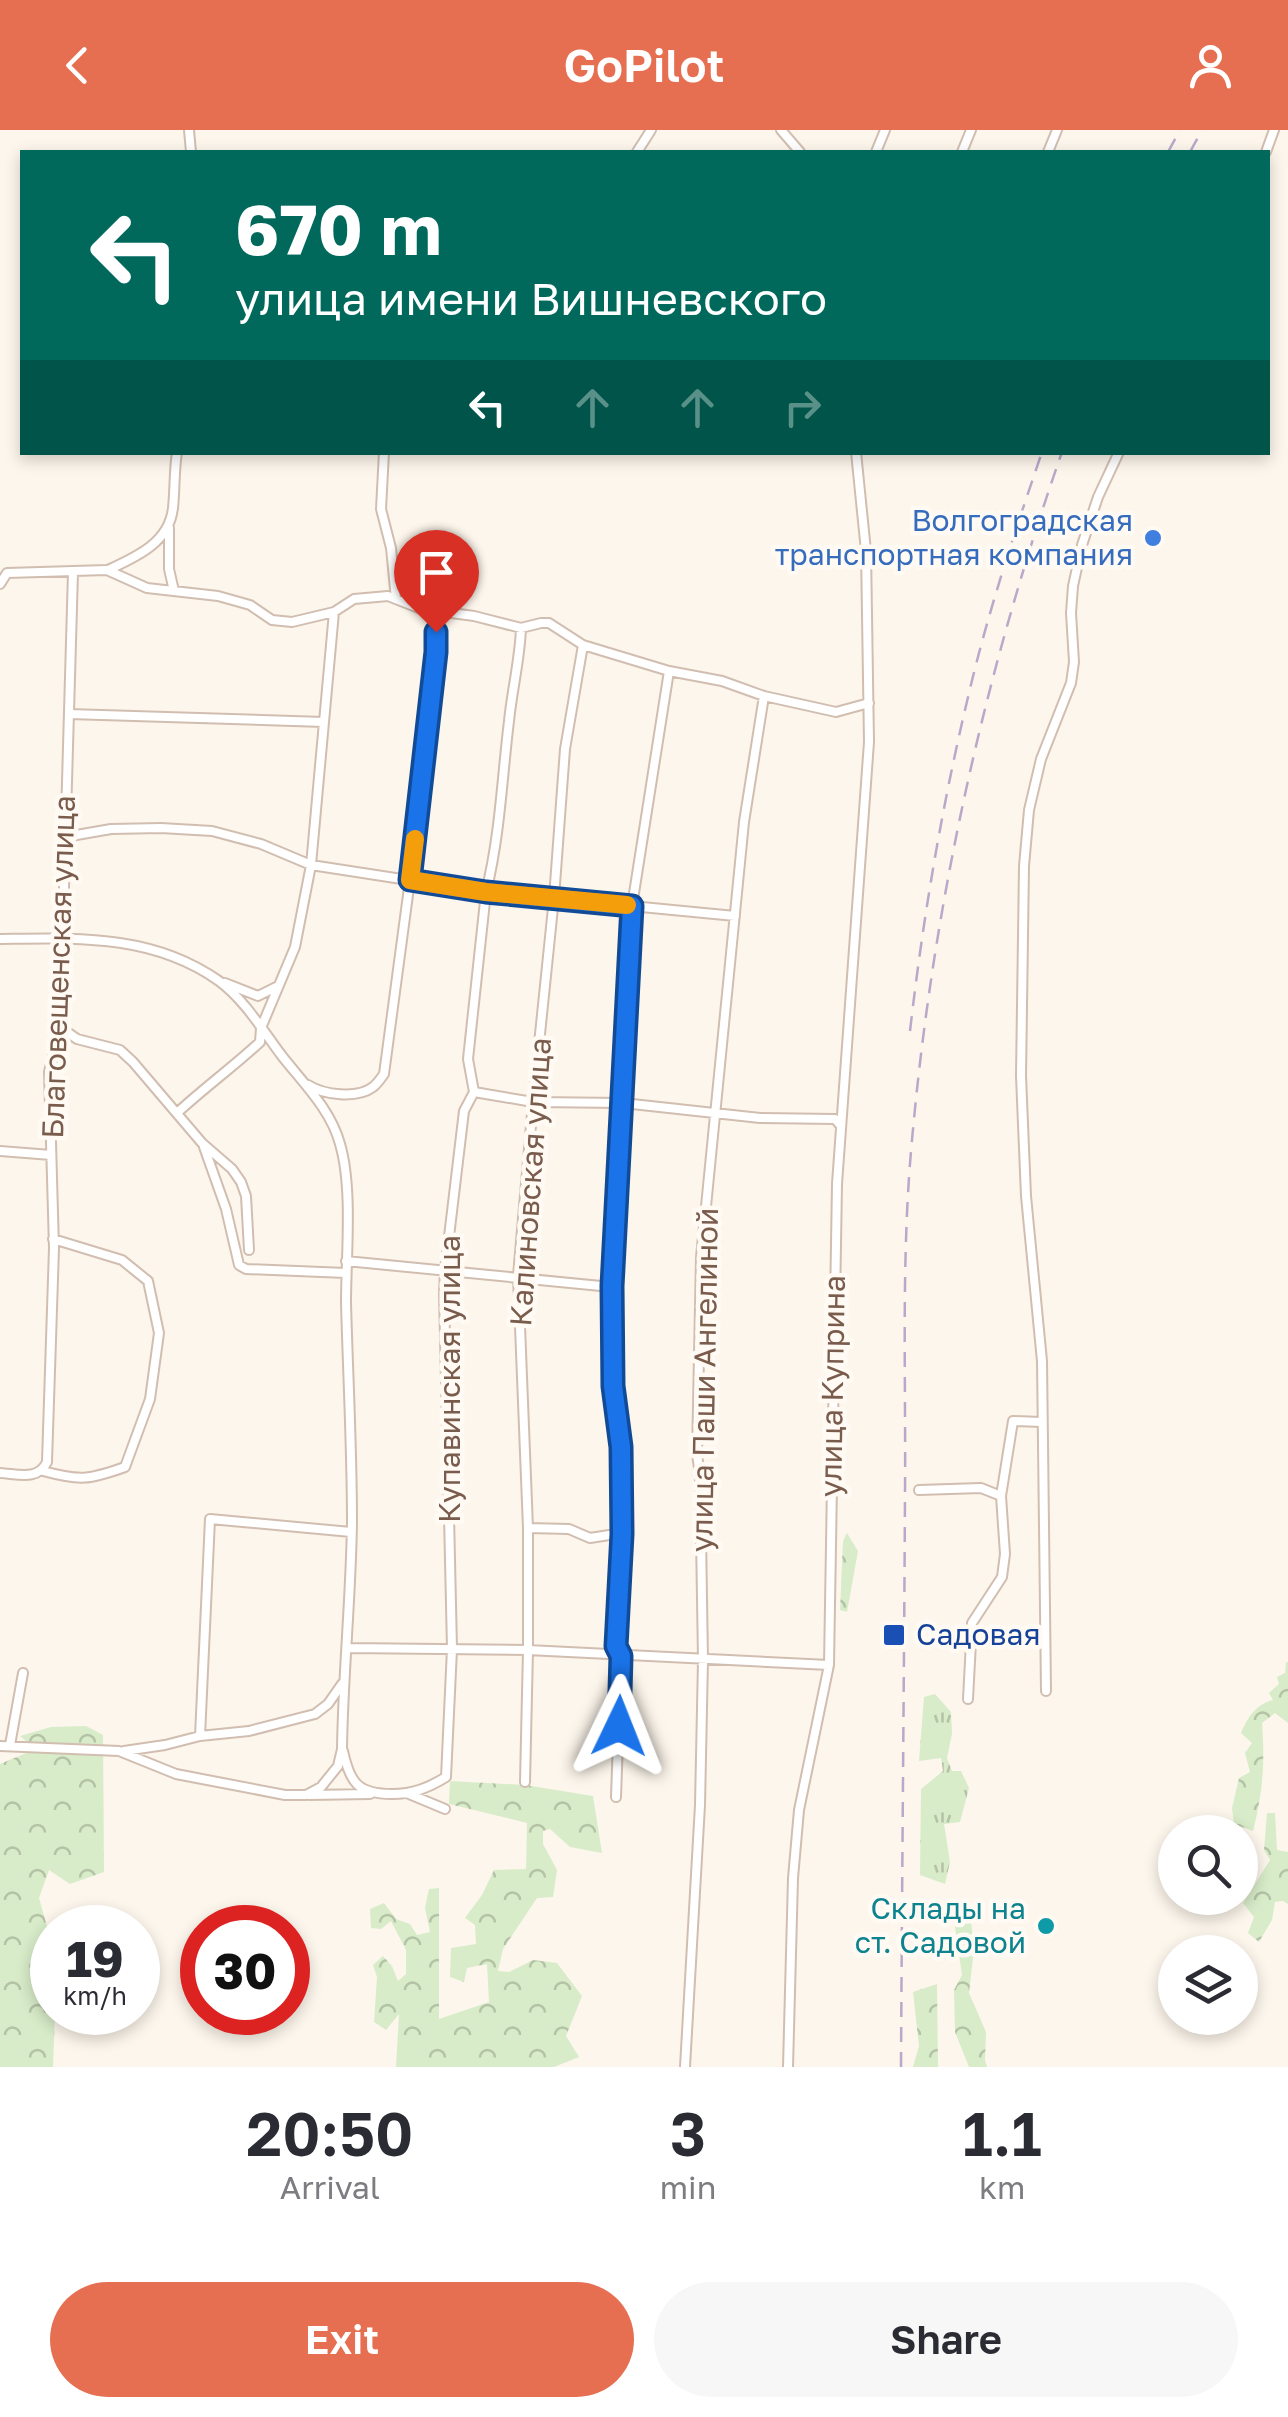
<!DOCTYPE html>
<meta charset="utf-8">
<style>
:root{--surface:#fff;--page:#f7f7f7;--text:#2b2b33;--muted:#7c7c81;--accent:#e76f51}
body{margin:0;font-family:"Golos Text",sans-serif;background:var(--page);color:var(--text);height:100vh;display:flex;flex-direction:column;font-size:38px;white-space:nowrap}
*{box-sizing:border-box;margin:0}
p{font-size:32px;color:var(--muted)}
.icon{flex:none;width:55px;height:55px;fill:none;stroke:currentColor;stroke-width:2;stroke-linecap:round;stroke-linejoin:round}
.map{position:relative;height:1937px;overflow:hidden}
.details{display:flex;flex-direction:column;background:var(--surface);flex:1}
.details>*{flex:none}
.banner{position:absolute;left:20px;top:20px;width:1250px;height:305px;border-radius:0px;box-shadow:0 5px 15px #0003;background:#00695c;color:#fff;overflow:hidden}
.controls{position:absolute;left:1158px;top:1685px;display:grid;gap:20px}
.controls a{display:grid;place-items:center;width:100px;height:100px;border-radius:50%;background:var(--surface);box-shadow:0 5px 15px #0003;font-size:50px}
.speed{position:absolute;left:30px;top:1775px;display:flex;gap:20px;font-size:50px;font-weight:700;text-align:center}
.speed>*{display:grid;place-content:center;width:130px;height:130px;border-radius:50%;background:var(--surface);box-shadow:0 5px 15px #0003;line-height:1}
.speed small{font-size:25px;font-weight:400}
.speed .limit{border:15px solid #d22;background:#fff;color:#111}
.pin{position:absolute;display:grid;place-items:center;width:85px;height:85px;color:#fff;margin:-102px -42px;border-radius:50% 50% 50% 0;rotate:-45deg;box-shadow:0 0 10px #0007}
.pin .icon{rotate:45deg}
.me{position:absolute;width:110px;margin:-55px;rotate:2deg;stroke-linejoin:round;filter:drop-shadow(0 0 8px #0008)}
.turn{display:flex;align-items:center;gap:35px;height:210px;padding:0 50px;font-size:45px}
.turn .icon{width:130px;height:130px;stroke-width:2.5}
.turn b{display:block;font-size:70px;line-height:85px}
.lanes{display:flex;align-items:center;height:95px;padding:0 50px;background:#0003;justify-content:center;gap:50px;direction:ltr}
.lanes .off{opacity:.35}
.eta{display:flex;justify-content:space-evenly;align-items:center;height:170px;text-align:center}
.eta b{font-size:60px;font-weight:600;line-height:70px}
.button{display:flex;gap:20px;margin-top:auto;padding:20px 50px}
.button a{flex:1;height:115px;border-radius:60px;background:var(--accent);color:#fff;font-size:40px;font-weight:600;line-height:115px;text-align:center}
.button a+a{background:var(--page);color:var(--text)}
header{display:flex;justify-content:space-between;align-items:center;height:130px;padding:0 50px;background:var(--accent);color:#fff;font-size:45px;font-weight:600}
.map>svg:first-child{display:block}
.grass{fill:url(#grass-tufts)}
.forest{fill:url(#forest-crowns)}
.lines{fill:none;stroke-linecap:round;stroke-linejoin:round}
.street-casing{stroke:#d1beb0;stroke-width:12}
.street{stroke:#fff;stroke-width:8}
.rail{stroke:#b9a8c9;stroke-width:2.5;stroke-dasharray:15 10;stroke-linecap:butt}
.route-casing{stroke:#114b97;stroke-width:25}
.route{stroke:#1a73e8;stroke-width:18}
.slow{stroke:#f59e0b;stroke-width:18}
.shop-dot{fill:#3f7fe0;stroke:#fffaf3;stroke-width:4}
.transit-dot{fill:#1a4fb4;stroke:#fffaf3;stroke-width:4}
.culture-dot{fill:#0f9aa8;stroke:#fffaf3;stroke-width:4}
.labels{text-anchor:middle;stroke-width:9;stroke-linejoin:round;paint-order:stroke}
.shop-label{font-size:30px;fill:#366cbe;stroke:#fffaf3;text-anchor:end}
.street-label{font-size:30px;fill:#7a5c4d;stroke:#fffaf3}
.transit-label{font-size:30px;fill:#164399;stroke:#fffaf3;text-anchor:start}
.culture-label{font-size:30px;fill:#0d838f;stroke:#fffaf3;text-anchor:end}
</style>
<header><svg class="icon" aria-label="back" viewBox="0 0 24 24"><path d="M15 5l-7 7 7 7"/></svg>GoPilot<svg class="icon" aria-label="person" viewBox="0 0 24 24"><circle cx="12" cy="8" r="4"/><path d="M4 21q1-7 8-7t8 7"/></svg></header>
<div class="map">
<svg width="1288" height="1937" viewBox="0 0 1288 1937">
<defs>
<pattern id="grass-tufts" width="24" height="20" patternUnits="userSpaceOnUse" patternTransform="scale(2.5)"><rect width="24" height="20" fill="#d8ecc9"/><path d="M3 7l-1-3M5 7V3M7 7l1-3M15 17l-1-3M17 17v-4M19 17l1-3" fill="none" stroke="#b4c2a5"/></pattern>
<pattern id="forest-crowns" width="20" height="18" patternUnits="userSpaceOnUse" patternTransform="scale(2.5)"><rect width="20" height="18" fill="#d8ecc9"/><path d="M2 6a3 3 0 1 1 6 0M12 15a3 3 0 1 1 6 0" fill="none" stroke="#b4c2a5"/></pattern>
</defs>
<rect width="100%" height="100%" fill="#fdf6ec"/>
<path class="grass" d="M935 1564 951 1582 952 1604 947 1628 952 1641H961L969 1658 960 1692 944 1694 950 1732 945 1754 920 1745 921 1659 943 1641 941 1628 919 1631 924 1567Z"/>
<path class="forest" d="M847 1403 858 1421 847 1482 840 1480 843 1411Z
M1286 1532H1288V1593L1275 1583 1262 1593C1265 1633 1263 1662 1253 1701L1234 1694 1232 1678 1239 1648 1250 1642 1245 1623 1252 1613 1241 1603C1248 1587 1255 1575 1273 1570L1269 1563 1279 1554 1277 1547 1285 1543Z
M86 1596 103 1605 104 1742 70 1754 49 1740 39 1768 52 1814V1882L55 1883 53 1937H0V1634L36 1619 20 1606 51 1597Z
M450 1651 525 1655 593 1666 602 1723 570 1717 550 1699 543 1701V1714L557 1740 553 1767 537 1768 503 1819 498 1841 509 1842 533 1830 557 1833 582 1866 566 1906 579 1927 554 1937H396L399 1884 386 1900 374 1892 377 1847 373 1835 383 1826 392 1836 398 1851 406 1844V1820L391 1791 381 1799 371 1798 370 1779 384 1773 396 1789 410 1794 417 1805 430 1802 425 1778 429 1759 439 1758V1889L489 1872 487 1834 467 1838 464 1852 450 1847 451 1818 476 1814 475 1795 465 1788 482 1765 494 1740 526 1739 527 1693 449 1674Z
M1267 1683H1275L1277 1720 1288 1722V1774L1283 1771 1275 1772 1272 1790 1259 1812 1248 1803 1254 1787 1243 1773 1270 1730 1264 1720Z
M970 1781 974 1819 969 1863 986 1902 985 1930 987 1937H969L955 1902 954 1860 962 1845 954 1790Z
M937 1854 938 1937H913L919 1916 913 1862Z"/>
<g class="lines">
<g class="street-casing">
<path id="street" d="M189 0 191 22
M781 0 800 22
M637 22 651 0
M876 22 885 0
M962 22 971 0
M1048 22 1057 0
M1266 22 1274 0
M384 322 381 379 391 418 396 469
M169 398V439L174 461
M108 440C136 427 169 413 173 378 175 359 174 341 177 322
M0 454 7 443 107 440 147 458 218 466 250 475 272 490 292 492 334 482 354 469 388 466 421 479 474 486 521 498 541 493H549L583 515 669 541 722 551 764 566 836 582 869 573
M69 584 324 592
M65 707 111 699 161 698 212 701 261 714 311 735 486 762 735 786
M0 809C77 808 153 804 219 851 245 870 263 901 282 926 304 954 331 980 340 1014 353 1058 346 1126 346 1173 348 1246 352 1319 352 1392 351 1468 343 1544 342 1619L338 1636 321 1657 306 1665H285L176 1644 119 1621 0 1616
M225 853 258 866 276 857
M60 897 77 909 120 920 133 932 202 1013 232 1039 241 1052 246 1066 249 1120
M308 955C324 965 357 969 373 957 378 953 381 948 384 944L410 750 436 522V481
M474 962 533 972 623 973 760 988 835 989 841 996
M177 983C204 958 233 937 260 912L261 898 295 817 311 735 334 482
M204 1017 226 1079 239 1135 246 1139 346 1143
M0 1021 51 1025
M346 1131 611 1157
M43 1341C80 1351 89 1350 125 1337L150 1269 159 1203 148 1151 122 1130 53 1109
M0 1343C18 1344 38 1351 47 1332L54 1118 49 942 60 897 73 442
M919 1360 981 1358 1001 1366
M528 1398 569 1399 590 1408 622 1403 616 1516 621 1526 616 1667
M622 1403 621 1317 613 1256 611 1157 623 973 626 853 632 776 669 541
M347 1518 528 1520 829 1535
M1046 1561 1042 1231 1026 1066 1021 946 1024 736 1029 680 1041 629 1071 553 1074 532 1071 483 1073 456 1082 415 1098 367 1119 322
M968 1569 972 1493 1002 1447 1005 1424 1001 1366 1013 1291 1041 1292
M200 1606 210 1389 351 1402
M10 1615 23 1543
M124 1621 165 1615 200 1606 249 1601 315 1584 328 1574 342 1554
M343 1621C350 1653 358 1664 392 1664 413 1664 428 1658 446 1647L452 1519 444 1163 445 1140 464 981 474 962 468 929 486 762C500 706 502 648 509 591 512 560 520 529 521 498
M525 1652 528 1520V1398L518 1146 533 972 554 768 565 619 583 515
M409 1664 445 1679
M309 1665 370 1664
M685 1937 700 1675 703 1530 700 1344 697 1325 701 1127 744 692 764 566
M788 1937 793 1748 799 1680 829 1535 837 1054 869 612 866 421 856 322"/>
</g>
<use href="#street" class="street"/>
<path class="rail" d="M1168 22 1180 0
M1190 22 1202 0
M910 901C923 788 942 675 969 563 988 482 1015 401 1042 322
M901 1937C902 1746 904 1554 905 1363 906 1246 901 1127 912 1010 933 775 984 545 1062 322"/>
</g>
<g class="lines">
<g class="route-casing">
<path id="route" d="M436 502V522L410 750 486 762 632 776 612 1156 613 1256 621 1317 622 1404 616 1516 621 1526 619 1596"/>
</g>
<use href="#route" class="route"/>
<path class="slow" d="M415 709 410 750 486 762 627 775"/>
</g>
<circle class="shop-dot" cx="1153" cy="408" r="10"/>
<rect class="transit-dot" x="882" y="1493" width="24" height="24" rx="5"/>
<circle class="culture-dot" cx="1046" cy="1796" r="10"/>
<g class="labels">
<g class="shop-label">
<text x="1133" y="401">Волгоградская<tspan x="1133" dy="34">транспортная компания</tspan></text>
</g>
<g class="street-label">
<text transform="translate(59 837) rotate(-88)" y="10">Благовещенская улица</text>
<text transform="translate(531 1052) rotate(-86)" y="10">Калиновская улица</text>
<text transform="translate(450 1249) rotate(-90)" y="10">Купавинская улица</text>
<text transform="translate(705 1250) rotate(-89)" y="10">улица Паши Ангелиной</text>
<text transform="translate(833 1256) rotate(-89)" y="10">улица Куприна</text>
</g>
<g class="transit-label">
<text x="916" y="1515">Садовая</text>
</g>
<g class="culture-label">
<text x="1026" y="1789">Склады на<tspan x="1026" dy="34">ст. Садовой</tspan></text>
</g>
</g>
</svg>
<div class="controls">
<a><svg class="icon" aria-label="search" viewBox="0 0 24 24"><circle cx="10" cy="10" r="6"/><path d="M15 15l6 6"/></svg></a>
<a><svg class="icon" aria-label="layers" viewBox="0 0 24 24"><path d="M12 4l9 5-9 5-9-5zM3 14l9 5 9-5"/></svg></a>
</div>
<div class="speed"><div>19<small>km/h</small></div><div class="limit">30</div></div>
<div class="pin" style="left:436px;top:502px;background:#d93025"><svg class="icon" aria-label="arrive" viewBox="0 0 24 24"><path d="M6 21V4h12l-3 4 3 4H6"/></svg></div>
<svg class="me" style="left:619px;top:1596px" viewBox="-20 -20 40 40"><path d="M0-17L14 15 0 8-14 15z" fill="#1a73e8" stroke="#fff" stroke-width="4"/></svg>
<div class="banner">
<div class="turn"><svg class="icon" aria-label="left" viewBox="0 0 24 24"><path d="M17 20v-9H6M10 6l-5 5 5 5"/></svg><div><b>670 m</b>улица имени Вишневского</div></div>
<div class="lanes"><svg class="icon" aria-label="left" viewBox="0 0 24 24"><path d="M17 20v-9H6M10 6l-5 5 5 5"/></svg><svg class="icon off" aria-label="ahead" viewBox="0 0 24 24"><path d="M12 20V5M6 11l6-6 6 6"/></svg><svg class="icon off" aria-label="ahead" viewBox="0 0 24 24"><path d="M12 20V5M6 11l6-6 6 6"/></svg><svg class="icon off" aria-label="right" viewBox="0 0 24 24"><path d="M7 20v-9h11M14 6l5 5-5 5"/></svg></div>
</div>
</div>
<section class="details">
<div class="eta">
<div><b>20:50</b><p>Arrival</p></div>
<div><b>3</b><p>min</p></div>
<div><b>1.1</b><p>km</p></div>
</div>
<div class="button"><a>Exit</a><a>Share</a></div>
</section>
